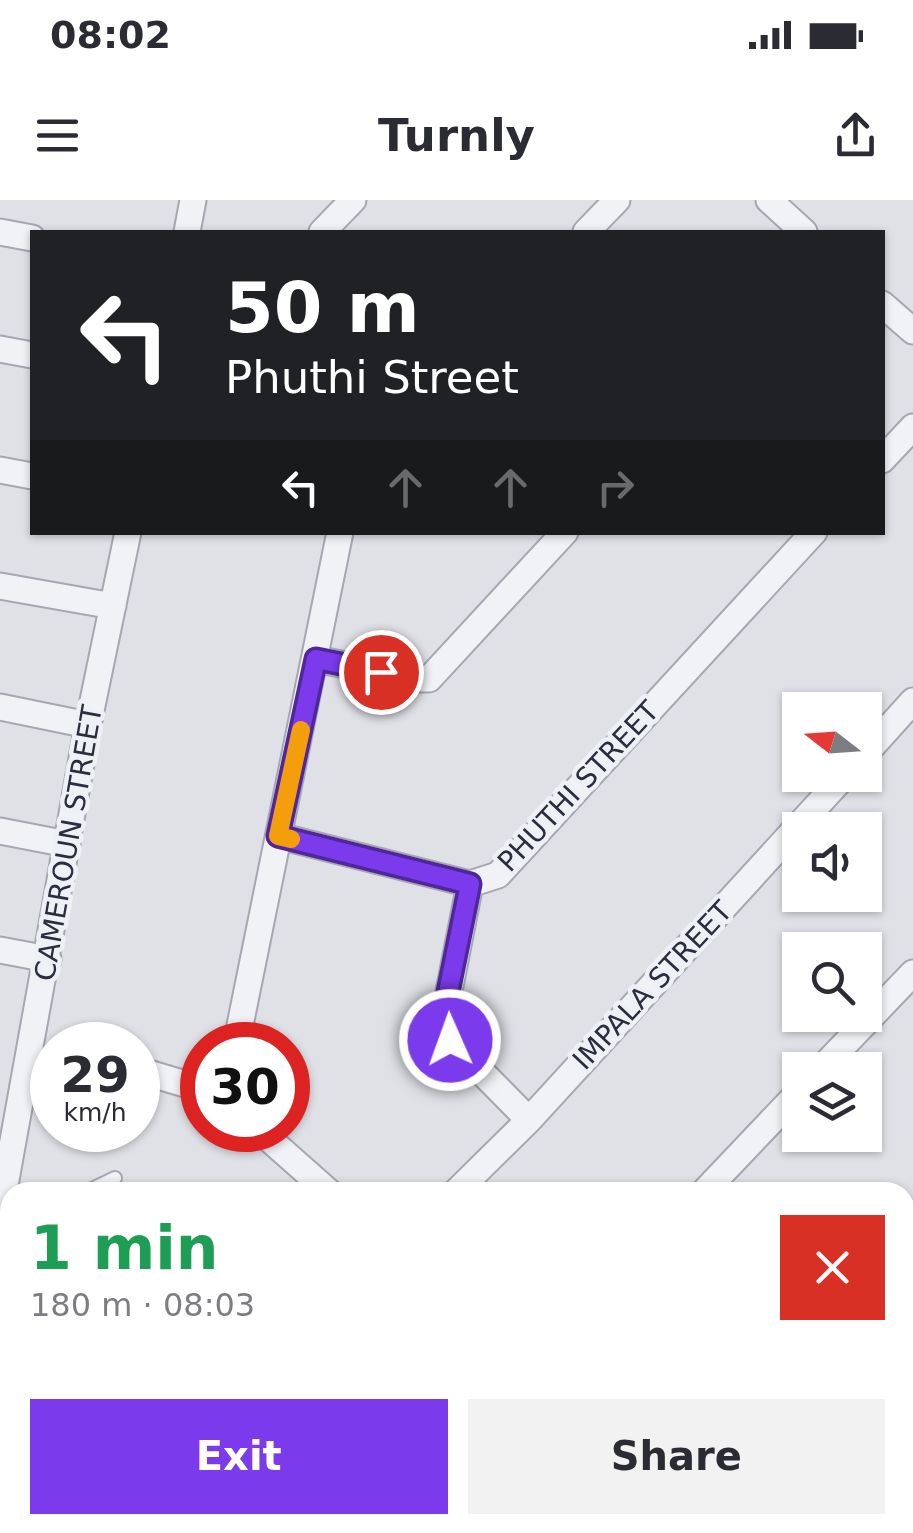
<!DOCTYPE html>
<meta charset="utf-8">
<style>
:root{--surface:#fff;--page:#f2f2f3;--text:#2b2b33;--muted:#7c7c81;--accent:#7c3aed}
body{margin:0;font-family:"DejaVu Sans",sans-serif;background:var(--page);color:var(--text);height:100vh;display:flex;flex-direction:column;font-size:38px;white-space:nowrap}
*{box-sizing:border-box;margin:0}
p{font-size:32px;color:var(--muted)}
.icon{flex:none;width:55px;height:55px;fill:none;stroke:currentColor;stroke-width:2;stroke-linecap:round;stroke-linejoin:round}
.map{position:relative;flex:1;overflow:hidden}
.side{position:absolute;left:0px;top:982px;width:915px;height:352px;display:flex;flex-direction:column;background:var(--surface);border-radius:30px 30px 0 0;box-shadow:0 2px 8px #0004}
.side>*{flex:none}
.banner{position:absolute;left:30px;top:30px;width:855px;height:305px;border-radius:0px;box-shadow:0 2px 8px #0004;background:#202124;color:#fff;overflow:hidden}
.needle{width:65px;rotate:287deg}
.fabs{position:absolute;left:782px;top:492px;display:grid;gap:20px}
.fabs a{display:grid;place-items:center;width:100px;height:100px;border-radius:0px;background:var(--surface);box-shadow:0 2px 8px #0004;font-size:50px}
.speed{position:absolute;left:30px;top:822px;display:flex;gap:20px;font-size:50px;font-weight:700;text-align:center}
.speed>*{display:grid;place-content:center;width:130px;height:130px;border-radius:50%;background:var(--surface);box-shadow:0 2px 8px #0004;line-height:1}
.speed small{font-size:25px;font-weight:400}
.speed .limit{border:15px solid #d22;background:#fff;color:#111}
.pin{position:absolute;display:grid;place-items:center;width:85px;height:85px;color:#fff;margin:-42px;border:5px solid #fff;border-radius:50%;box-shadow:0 2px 10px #0007}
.me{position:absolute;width:110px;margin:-55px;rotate:358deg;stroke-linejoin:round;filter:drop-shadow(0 0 8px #0008)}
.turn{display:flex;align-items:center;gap:35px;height:210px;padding:0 30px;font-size:45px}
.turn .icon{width:130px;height:130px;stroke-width:2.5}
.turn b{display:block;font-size:70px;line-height:85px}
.lanes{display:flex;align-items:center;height:95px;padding:0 30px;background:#0003;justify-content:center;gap:50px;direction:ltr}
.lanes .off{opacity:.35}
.round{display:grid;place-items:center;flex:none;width:105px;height:105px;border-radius:0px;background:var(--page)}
.headline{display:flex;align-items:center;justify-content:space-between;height:170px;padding:0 30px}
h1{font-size:60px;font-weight:700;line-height:75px;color:#1e9e55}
.button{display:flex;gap:20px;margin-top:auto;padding:20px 30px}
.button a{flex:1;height:115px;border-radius:0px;background:var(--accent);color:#fff;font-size:40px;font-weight:700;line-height:115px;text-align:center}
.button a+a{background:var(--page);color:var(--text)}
.status{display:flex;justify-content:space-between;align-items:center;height:70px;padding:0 50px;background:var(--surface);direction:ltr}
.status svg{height:28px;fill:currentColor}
header{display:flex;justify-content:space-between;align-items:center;height:130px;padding:0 30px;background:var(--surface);font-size:45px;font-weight:700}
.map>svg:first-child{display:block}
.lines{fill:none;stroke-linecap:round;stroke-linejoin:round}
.lane-casing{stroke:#a5a7b1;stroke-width:16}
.street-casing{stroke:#a5a7b1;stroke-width:29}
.lane{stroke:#f1f2f6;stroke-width:12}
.street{stroke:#f1f2f6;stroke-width:25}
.route-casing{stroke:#51269a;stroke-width:25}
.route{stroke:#7c3aed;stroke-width:18}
.slow{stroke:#f59e0b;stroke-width:18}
.labels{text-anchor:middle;stroke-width:9;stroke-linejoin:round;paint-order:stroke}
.street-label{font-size:28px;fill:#292d3d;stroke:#eef0f5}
</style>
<div class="status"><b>08:02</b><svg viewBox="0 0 49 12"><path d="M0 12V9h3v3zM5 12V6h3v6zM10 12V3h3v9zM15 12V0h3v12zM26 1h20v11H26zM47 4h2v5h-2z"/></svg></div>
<header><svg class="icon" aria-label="menu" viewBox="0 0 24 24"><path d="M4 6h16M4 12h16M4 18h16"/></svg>Turnly<svg class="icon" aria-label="share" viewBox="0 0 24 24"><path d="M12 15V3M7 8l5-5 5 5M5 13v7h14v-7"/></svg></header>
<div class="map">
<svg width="913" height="1333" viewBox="0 0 913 1333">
<rect width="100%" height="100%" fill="#dfe1e7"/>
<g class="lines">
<g class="lane-casing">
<path id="lane" d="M86 992 115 978
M407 1325 430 1329 433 1325
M512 1325 523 1333
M310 1333 315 1325
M610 1333 620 1325"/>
</g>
<g class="street-casing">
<path id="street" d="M769 0 804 32
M0 32 32 38
M187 32 193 0
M322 32 353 0
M586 32 617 0
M882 104 913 131
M0 149 32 155
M882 260 913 227
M0 270 32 276
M0 386 113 406
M316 459 414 479H429L565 332
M0 507 88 525
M865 554 913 501
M0 631 67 644
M279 636 470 684 498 675 814 332
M470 684 442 827 450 840 529 920
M0 750 48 759
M236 845 340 332
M138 870 202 889
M820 870 913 773
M259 930 329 992
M456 992 529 920 845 575
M704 992 800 891
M0 1013 88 525 128 332
M905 1046 913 1038
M905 1216 913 1207
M685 1325 692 1333
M794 1333 801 1325"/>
</g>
<use href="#lane" class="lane"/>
<use href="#street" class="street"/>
</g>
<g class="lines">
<g class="route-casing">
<path id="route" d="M381 472 316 459 278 636 470 684 442 822 444 834 450 840"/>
</g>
<use href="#route" class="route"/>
<path class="slow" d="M291 639 278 636 301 530"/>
</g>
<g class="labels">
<g class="street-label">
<text transform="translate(578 586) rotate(-47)" y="10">PHUTHI STREET</text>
<text transform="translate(68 643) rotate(-80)" y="10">CAMEROUN STREET</text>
<text transform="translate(652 785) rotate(-47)" y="10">IMPALA STREET</text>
</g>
</g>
</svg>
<div class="fabs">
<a><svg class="needle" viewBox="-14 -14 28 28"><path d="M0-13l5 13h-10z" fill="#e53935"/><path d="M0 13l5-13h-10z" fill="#7c7c81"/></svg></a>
<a><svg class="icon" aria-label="sound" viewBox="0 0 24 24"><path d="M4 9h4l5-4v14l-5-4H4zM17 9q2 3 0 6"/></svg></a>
<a><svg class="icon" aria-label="search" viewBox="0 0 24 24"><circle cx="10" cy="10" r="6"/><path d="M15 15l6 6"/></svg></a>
<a><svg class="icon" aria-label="layers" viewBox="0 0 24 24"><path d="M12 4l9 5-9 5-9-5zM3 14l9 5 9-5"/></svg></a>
</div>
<div class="speed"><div>29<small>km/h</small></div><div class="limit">30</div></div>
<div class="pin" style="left:381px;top:472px;background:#d93025"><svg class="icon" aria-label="arrive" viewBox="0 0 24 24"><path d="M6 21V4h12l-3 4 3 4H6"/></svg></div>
<svg class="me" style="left:450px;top:840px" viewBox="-20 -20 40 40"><circle r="17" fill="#7c3aed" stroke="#fff" stroke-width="3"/><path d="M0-11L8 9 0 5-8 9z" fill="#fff"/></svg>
<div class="banner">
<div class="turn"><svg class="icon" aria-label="left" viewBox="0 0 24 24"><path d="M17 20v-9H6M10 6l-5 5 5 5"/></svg><div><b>50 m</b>Phuthi Street</div></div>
<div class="lanes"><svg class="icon" aria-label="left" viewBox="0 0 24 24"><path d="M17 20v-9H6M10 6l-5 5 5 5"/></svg><svg class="icon off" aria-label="ahead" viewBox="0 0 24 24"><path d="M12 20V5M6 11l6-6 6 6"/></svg><svg class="icon off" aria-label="ahead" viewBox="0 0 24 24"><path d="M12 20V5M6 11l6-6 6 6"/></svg><svg class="icon off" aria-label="right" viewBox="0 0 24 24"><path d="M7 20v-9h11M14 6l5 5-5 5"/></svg></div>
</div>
<section class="side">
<div class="headline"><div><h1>1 min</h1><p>180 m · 08:03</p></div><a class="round" style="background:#d93025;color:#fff"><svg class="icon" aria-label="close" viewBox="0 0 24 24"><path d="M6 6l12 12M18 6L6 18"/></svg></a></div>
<div class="button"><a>Exit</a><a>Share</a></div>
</section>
</div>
